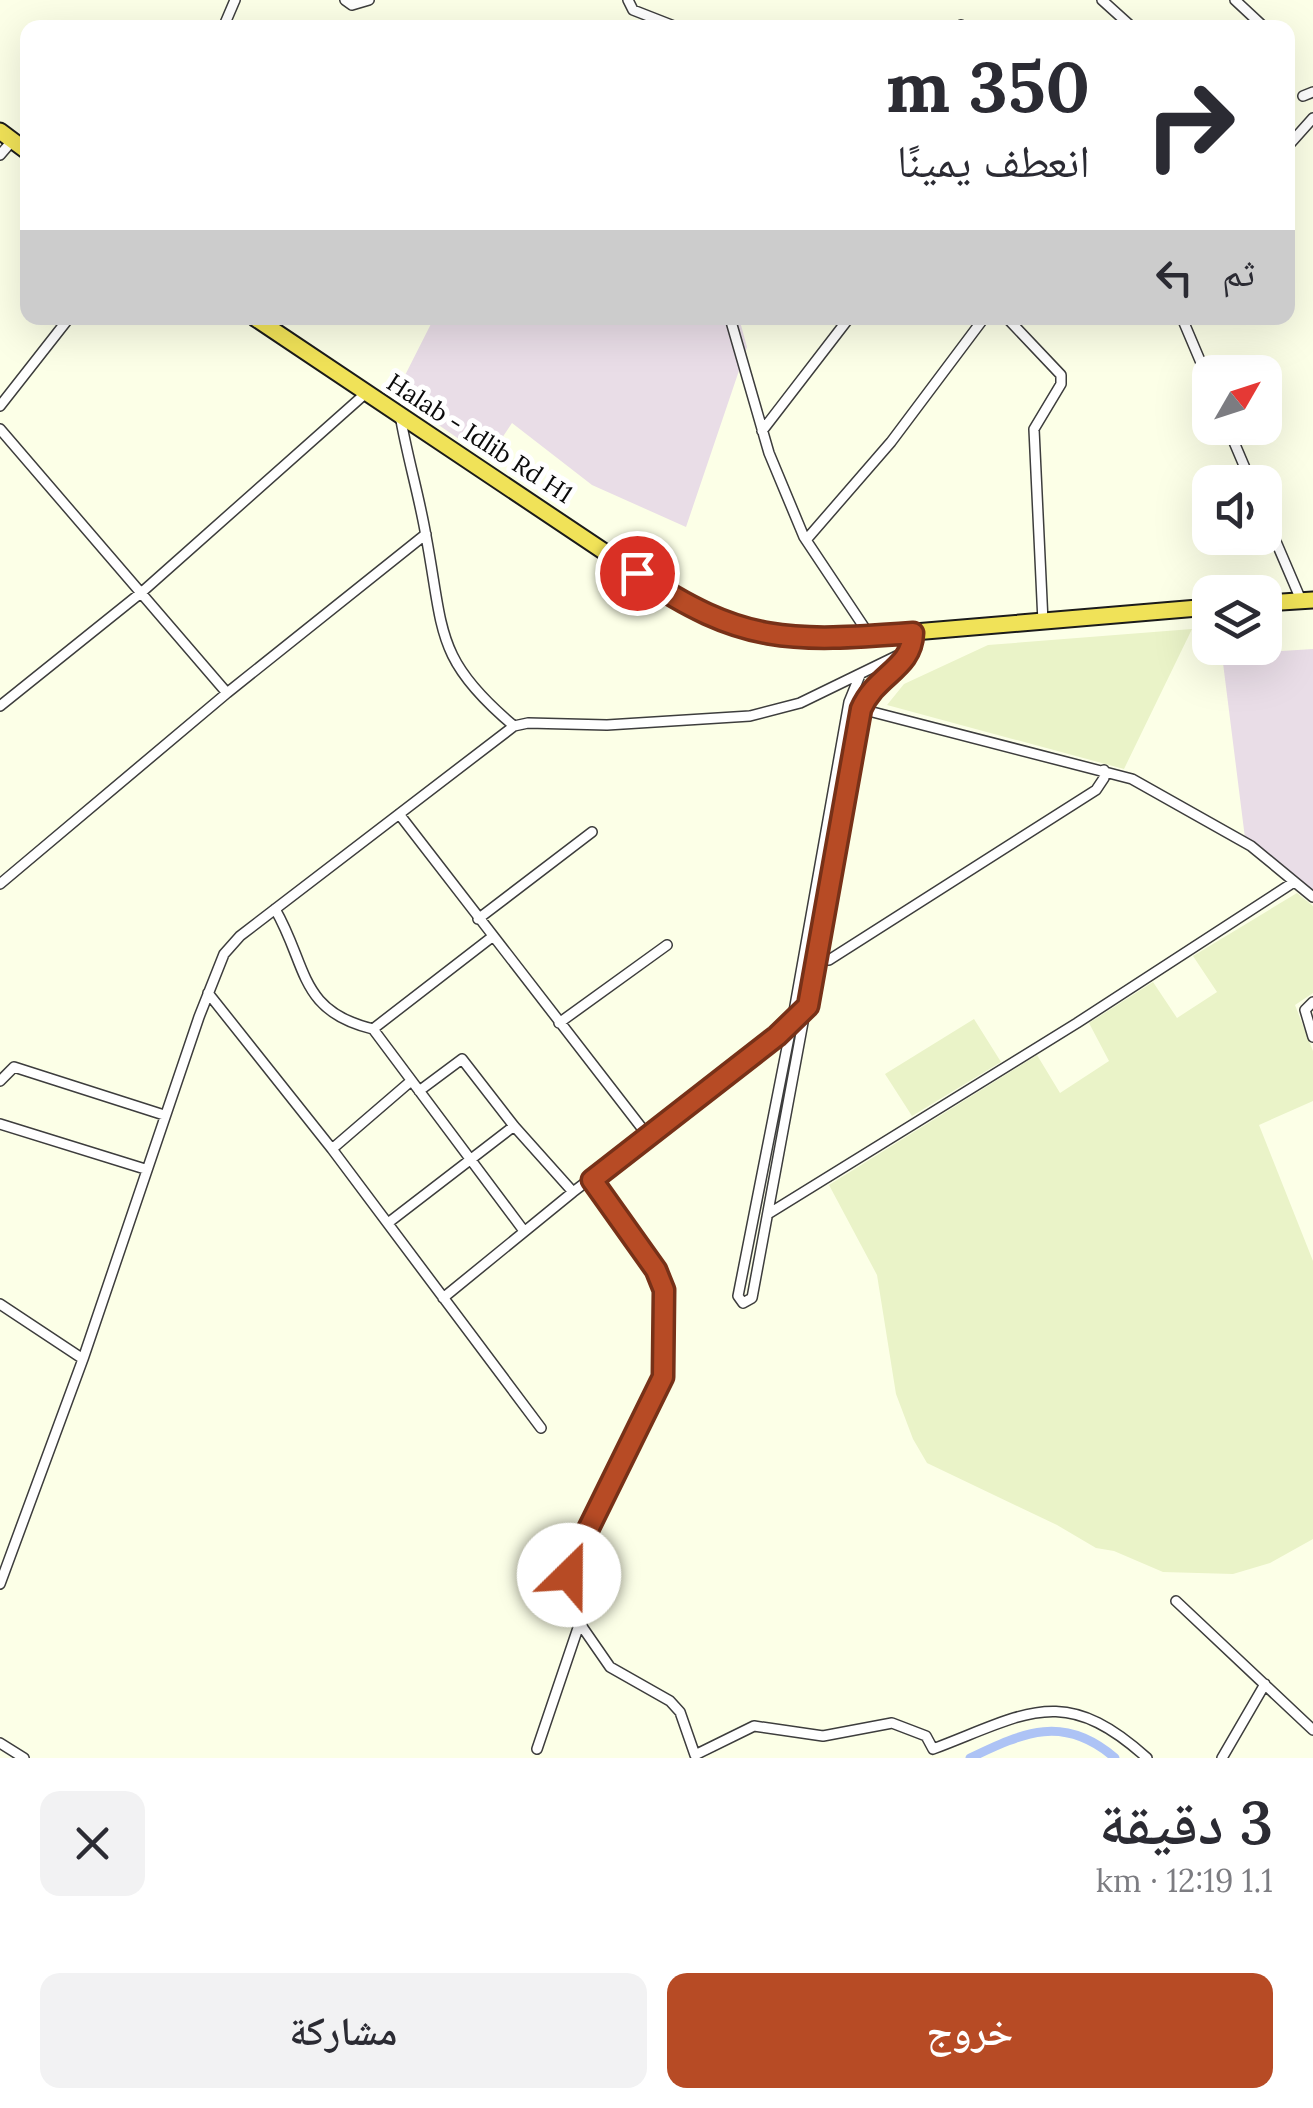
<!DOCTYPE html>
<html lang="ar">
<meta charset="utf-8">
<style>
:root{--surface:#fff;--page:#f2f2f3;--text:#2b2b33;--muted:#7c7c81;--accent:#b74b25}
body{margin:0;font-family:Lora,"Noto Naskh Arabic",serif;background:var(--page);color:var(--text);direction:rtl;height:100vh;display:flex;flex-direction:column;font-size:38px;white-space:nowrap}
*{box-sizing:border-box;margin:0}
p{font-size:32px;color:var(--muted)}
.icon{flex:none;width:55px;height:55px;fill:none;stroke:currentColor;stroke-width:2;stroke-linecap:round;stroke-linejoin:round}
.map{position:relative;height:1758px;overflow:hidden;direction:ltr}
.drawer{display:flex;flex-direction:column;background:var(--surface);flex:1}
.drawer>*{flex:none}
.banner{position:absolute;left:20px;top:20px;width:1275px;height:305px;border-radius:20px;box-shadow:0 10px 40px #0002;direction:rtl;background:#fff;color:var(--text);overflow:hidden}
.needle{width:65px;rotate:51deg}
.fabs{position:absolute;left:1192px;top:355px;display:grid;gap:20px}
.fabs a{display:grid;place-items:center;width:90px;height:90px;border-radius:20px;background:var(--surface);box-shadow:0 10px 40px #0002;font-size:50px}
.pin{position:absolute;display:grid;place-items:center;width:85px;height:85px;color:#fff;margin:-42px;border:5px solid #fff;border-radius:50%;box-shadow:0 2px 10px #0007}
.me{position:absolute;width:110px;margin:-55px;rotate:23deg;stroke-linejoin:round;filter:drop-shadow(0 0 8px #0008)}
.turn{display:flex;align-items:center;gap:35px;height:210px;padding:0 40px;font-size:45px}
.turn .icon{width:130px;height:130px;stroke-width:2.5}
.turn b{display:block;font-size:70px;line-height:85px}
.then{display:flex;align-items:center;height:95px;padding:0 40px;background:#0003;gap:20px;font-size:38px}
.round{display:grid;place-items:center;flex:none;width:105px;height:105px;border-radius:20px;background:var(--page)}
.summary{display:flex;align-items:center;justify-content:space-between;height:170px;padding:0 40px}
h1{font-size:60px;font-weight:600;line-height:75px}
.primary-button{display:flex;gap:20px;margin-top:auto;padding:20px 40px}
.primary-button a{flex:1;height:115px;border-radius:20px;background:var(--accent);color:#fff;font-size:40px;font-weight:600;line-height:115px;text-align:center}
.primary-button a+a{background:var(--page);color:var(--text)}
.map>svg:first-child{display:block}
.industrial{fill:#e9dde7}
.farmland{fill:#eaf3c8}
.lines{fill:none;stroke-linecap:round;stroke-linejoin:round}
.canal{stroke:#adc3f5;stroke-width:9}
.minor-casing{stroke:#3d3d3d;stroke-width:12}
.trunk-casing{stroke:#1b1b1b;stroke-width:19}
.minor{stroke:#fff;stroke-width:9}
.trunk{stroke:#f0e258;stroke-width:15}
.route-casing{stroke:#773118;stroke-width:25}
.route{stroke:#b74b25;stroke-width:18}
.labels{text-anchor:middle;stroke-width:10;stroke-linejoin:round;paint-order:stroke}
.street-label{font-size:25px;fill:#0a0a0a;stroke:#fff}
</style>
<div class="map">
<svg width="1313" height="1758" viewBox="0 0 1313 1758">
<rect width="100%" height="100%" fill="#fcffe7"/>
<path class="industrial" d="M434 318H739L747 347 686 527 592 485 512 423 488 459 395 395Z
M1313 649V893L1245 838 1222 655Z"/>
<path class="farmland" d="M1192 629 1124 769 887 705 904 684 988 645Z
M1297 893 1313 906V993L1295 1005 1313 1051V1101L1259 1125 1313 1261V1539L1270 1563 1233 1574 1163 1572 1114 1551 1096 1548 1057 1525 927 1463 913 1439 896 1394 877 1275 829 1185 1037 1055 1060 1093 1109 1061 1089 1023 1153 982 1177 1018 1217 992 1193 956Z
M974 1019 1001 1062 912 1116 885 1074Z"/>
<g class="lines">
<path class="canal" d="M970 1758C1024 1732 1064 1714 1115 1758"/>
<g class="minor-casing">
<path id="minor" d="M345 0 352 5 369 0
M628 0 633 10 679 28
M1102 0 1133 28
M1235 0 1265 28
M961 25 964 28
M223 28 235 0
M1303 96 1313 92
M1288 146 1313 118
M0 155 12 141
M730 318 769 453 804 537 870 636
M1007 318 1061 375V384L1034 429 1043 622
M1182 318 1210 384
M0 406 69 318
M400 415C407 456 419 495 426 536 444 631 434 659 514 726L528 723 607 725 750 716 800 703 911 649 913 633
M1228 428 1251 482
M0 429 227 693
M762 431 849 318
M1265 516 1301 600
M806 540 891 442 984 318
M860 675 849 702 793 1017 738 1296 743 1303 752 1298 861 709C874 678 899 674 911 649
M0 706 142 592 366 393
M861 709 1132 779 1251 846 1313 897
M399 814 648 1136
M0 884 227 693 426 534
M275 909C308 966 298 1011 373 1029L524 1231
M478 919 592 832
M816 960H829L1096 790 1104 778V770
M208 993 332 1149 541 1428
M1313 1002 1305 1010 1313 1037
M559 1023 667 945
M373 1029 492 937
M0 1081 14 1067 164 1115
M419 1091 462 1059 514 1126 573 1192
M0 1124 145 1169
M332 1149 411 1081
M592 1179 655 1269 664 1290 663 1377 573 1558 568 1591 583 1628 610 1667 670 1701 680 1712 695 1755 754 1726 823 1736 892 1723 926 1736 933 1749C1026 1714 1063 1682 1147 1758
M768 1214 1077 1023 1294 882
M388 1223 514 1126
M443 1298 573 1192 777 1036 791 1019
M0 1304 83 1359
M0 1584 83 1359 199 1017 224 954 240 936 514 726
M1176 1601 1313 1730
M0 1743 24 1758
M537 1749 580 1622
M1222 1758 1265 1684"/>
</g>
<g class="trunk-casing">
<path id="trunk" d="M0 131 28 152
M255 318 669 595C725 625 767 640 831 639L1210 607
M1265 603 1313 600"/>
</g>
<use href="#minor" class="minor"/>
<use href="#trunk" class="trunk"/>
</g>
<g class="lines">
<g class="route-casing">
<path id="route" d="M569 1575 574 1558 663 1377 664 1290 656 1270 592 1180 777 1036 808 1006 861 709C876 674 912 669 913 633 791 642 742 645 637 573"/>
</g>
<use href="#route" class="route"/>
</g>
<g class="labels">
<g class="street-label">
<text transform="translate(480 438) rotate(33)" y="9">Halab - Idlib Rd H1</text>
</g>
</g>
</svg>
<div class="fabs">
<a><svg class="needle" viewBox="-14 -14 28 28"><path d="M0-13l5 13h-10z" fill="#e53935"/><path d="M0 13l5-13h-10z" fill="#7c7c81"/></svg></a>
<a><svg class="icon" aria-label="sound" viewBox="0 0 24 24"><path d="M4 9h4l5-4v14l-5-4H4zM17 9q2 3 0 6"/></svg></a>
<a><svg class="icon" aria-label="layers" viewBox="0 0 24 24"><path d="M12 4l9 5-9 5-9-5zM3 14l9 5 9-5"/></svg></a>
</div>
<div class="pin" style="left:637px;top:573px;background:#d93025"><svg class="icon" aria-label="arrive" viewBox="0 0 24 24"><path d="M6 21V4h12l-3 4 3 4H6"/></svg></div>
<svg class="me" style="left:569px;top:1575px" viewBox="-20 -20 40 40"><circle r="19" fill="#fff"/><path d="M0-13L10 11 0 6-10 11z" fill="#b74b25"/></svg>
<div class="banner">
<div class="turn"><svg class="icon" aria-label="right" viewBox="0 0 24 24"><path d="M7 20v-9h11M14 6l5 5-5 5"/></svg><div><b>350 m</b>انعطف يمينًا</div></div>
<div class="then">ثم<svg class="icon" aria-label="left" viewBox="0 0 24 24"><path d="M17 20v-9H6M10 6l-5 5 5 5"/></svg></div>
</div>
</div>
<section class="drawer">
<div class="summary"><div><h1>3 دقيقة</h1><p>1.1 km · 12:19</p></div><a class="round"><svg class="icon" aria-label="close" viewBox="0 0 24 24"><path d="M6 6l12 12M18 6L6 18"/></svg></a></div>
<div class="primary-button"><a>خروج</a><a>مشاركة</a></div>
</section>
